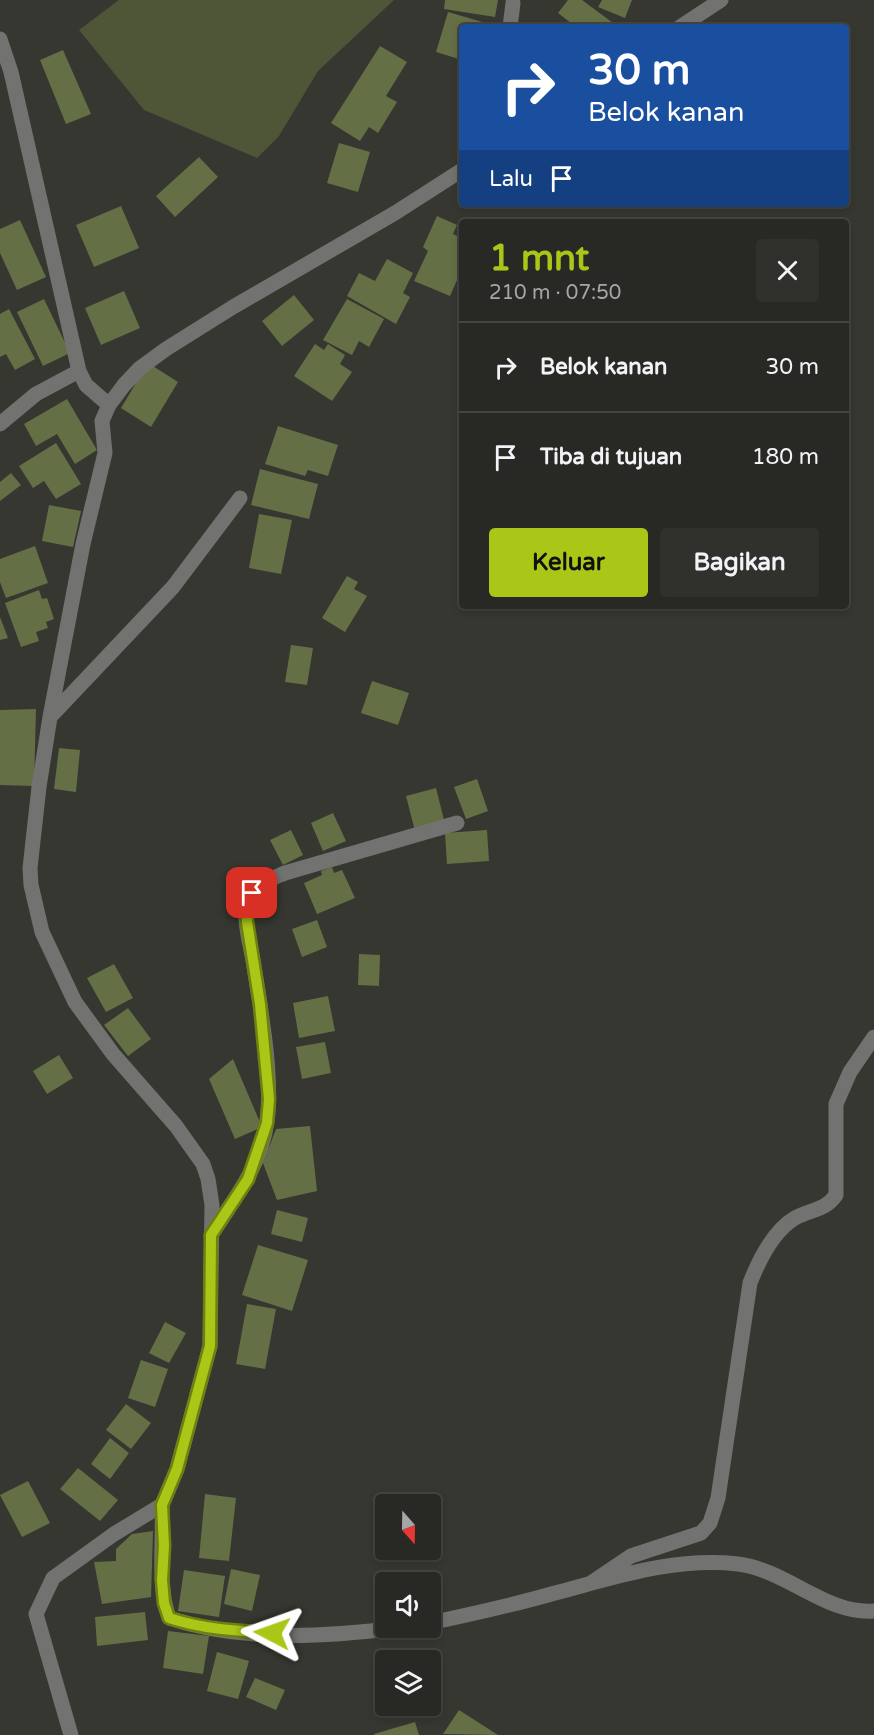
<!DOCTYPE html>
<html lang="id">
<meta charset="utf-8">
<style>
:root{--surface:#282924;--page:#30312c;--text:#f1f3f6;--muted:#a5a6a6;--line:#444541;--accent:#aac718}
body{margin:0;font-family:"Varela Round",sans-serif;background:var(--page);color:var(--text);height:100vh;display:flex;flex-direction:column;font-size:22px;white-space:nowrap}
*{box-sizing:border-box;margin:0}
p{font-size:20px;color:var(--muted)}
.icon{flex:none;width:33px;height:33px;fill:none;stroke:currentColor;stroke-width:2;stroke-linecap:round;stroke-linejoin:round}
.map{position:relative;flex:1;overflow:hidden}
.sheet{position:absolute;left:459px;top:219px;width:390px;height:390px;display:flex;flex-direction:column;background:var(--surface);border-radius:6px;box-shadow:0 3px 9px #0003,0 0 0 2px var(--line)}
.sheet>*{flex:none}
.guide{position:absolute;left:459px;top:24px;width:390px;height:183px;border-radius:6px;box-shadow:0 3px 9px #0003,0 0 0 2px var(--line);background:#1a4fa0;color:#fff;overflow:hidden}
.needle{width:39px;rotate:160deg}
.buttons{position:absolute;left:375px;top:1494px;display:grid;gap:12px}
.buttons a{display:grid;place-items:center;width:66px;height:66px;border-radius:6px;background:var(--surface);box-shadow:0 3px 9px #0003,0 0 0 2px var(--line);font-size:30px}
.pin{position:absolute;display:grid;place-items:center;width:51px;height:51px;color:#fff;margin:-26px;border-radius:12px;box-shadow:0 3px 9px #0006}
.me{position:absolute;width:66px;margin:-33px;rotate:274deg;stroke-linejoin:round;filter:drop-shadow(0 0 4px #0008)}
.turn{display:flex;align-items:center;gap:21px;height:126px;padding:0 30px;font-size:27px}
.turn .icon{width:78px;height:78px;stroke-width:2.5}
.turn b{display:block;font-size:42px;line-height:51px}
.then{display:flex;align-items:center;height:57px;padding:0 30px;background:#0003;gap:12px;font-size:22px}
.round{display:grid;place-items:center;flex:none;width:63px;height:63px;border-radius:6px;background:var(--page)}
.summary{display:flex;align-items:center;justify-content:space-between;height:102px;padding:0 30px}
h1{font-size:36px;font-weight:700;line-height:45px;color:var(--accent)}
.action{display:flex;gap:12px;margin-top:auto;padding:12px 30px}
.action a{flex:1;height:69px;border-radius:6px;background:var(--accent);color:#111;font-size:24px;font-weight:700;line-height:69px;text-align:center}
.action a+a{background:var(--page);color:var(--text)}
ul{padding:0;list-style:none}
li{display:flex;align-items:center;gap:18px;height:90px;padding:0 30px;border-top:2px solid var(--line)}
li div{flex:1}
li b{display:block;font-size:22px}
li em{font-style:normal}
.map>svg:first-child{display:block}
.green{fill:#4e5637}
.building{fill:#656f45}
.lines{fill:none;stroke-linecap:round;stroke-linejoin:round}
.minor{stroke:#727370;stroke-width:15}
.route-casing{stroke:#6e8110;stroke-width:15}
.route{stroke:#aac718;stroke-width:10}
</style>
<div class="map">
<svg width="874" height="1735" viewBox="0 0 874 1735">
<rect width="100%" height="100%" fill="#353730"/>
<path class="green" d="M119 0H394L318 71 279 136 257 158 144 110 79 30Z"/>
<path class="building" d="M445 0H498L495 17 444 9Z
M568 0H582L613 23 610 27H576L558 13Z
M602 0H632L625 18 598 7Z
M448 12 496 26 462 27V60L436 52Z
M380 46 407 62 386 96 397 102 378 133 369 127 360 141 331 123Z
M63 50 91 114 66 124 40 60Z
M339 143 370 152 358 192 327 183Z
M199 157 218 177 175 217 156 196Z
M121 206 139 248 94 267 76 225Z
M437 216 457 225 453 234 462 238V269L450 296 414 281 428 251 423 247Z
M20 220 46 277 17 290 0 253V229Z
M387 259 413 273 403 293 410 297 396 324 347 296 359 273 375 281Z
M124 291 140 328 101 345 85 308Z
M294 295 314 320 282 346 262 321Z
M44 299 70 353 43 366 17 312Z
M347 299 384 319 369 347 359 341 352 355 323 340Z
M9 309 35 359 15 370 6 354 0 357V314Z
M315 344 324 350 328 344 345 355 340 364 352 372 332 401 294 376Z
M148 363 178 382 151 427 121 408Z
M67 399 97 450 75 464 57 434 36 446 24 424Z
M278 426 338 445 328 476 308 470 305 476 265 464Z
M56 443 81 484 56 499 44 481 33 488 19 466Z
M260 469 318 484 309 519 251 505Z
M11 473 21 485 0 501V482Z
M49 505 81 511 73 547 42 541Z
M259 514 292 520 281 574 249 568Z
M35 546 48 583 6 598 0 582V559Z
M347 576 358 582 354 589 367 596 345 632 322 618Z
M39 590 42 599 47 598 54 619 46 622 48 628 36 632 39 641 21 647 5 603Z
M0 617 8 638 0 640Z
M291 645 313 648 307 685 285 682Z
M372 681 409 693 398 725 361 713Z
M36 709 34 786 0 785V710Z
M59 748 80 750 76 792 54 789Z
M477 779 488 811 466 819 454 787Z
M436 788 445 824 415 831 406 796Z
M333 813 346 841 323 851 311 823Z
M291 830 303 855 283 865 270 840Z
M487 830 489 861 447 864 445 833Z
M332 867 334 873 342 870 355 898 317 914 304 883 322 875 321 871Z
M317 920 327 947 302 957 292 929Z
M359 954 380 955 379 986 358 985Z
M114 964 133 998 106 1012 87 978Z
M328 996 335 1031 299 1038 293 1003Z
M128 1008 151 1039 128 1056 104 1025Z
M325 1042 331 1073 302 1079 296 1047Z
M59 1055 73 1078 47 1094 33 1071Z
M233 1059 262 1127 235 1139 209 1079Z
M310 1126 317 1191 277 1200 263 1163 276 1129Z
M277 1210 308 1218 302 1242 271 1234Z
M258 1245 308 1260 292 1311 242 1295Z
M247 1304 276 1309 265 1369 236 1364Z
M165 1322 186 1333 169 1363 149 1353Z
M141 1360 168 1369 155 1407 128 1398Z
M126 1404 151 1423 131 1449 106 1430Z
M110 1438 129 1453 110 1479 91 1464Z
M78 1468 118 1500 100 1521 60 1489Z
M28 1481 50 1523 22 1537 0 1495Z
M205 1494 236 1498 229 1561 199 1558Z
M153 1531 151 1597 102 1604 94 1562 116 1561V1549L132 1534Z
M231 1569 260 1575 252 1611 224 1604Z
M184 1570 225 1576 219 1617 178 1611Z
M145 1612 148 1640 97 1646 95 1617Z
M168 1631 209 1636 203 1674 163 1668Z
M217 1652 249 1661 238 1699 207 1691Z
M255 1678 285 1690 276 1710 246 1697Z
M459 1710 498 1735 443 1734Z
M415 1722 419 1735H374V1734Z"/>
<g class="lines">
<path class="minor" d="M510 27 513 3
M680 27 721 0
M0 39 11 72 79 371 86 385 109 405
M0 424 36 394 79 371
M50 717 173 587 240 498
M211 1235C234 1200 262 1164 267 1121 273 1076 261 1012 254 966 251 947 243 922 247 903 251 885 271 879 285 873L457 823
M162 1505C164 1540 157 1585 169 1618 240 1642 324 1637 397 1628
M591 1583 631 1556 701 1533 710 1523 718 1498 750 1283C759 1260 773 1231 795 1218 811 1209 825 1211 836 1195V1104L850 1072 874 1037
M430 1623C472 1614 514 1605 555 1593 616 1577 674 1557 738 1564 787 1570 826 1615 874 1611
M71 1735 36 1614 53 1578 114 1534 162 1505 177 1469 210 1346 212 1205 208 1179 203 1164 176 1126 113 1054 75 1002 42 932 31 885 30 868 39 787 50 717 83 544 105 453 102 421 109 405 124 385 140 368 166 349 233 307 395 213 462 170"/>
</g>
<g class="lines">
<g class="route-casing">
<path id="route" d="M252 893 247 901V922L260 1004 269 1099 267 1123 248 1179 211 1235 210 1346 177 1469 162 1505 164 1546 162 1580 164 1603 169 1618C202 1629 237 1631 272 1633"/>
</g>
<use href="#route" class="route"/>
</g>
</svg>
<div class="buttons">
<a><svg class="needle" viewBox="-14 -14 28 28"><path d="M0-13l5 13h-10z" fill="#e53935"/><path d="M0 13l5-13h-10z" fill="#a5a6a6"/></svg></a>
<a><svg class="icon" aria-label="sound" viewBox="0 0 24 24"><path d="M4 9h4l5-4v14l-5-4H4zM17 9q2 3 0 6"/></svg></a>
<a><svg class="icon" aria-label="layers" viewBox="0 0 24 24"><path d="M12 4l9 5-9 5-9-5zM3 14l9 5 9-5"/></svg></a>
</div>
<div class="pin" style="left:252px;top:893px;background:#d93025"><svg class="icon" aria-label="arrive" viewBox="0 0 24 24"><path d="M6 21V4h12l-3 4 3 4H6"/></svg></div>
<svg class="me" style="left:272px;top:1633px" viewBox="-20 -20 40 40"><path d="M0-17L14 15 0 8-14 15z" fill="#aac718" stroke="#fff" stroke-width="4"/></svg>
<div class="guide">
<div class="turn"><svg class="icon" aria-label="right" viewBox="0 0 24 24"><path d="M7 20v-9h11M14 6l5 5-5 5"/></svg><div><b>30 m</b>Belok kanan</div></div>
<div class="then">Lalu<svg class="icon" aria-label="arrive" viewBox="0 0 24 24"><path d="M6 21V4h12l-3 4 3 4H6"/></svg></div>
</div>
<section class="sheet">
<div class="summary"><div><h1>1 mnt</h1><p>210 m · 07:50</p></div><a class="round"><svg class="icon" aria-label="close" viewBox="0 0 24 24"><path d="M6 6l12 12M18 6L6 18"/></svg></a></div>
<ul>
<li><svg class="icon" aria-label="right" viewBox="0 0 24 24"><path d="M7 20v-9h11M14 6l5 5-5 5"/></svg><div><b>Belok kanan</b></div><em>30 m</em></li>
<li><svg class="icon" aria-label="arrive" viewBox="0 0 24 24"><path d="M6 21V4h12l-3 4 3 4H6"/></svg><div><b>Tiba di tujuan</b></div><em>180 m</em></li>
</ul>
<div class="action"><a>Keluar</a><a>Bagikan</a></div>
</section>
</div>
